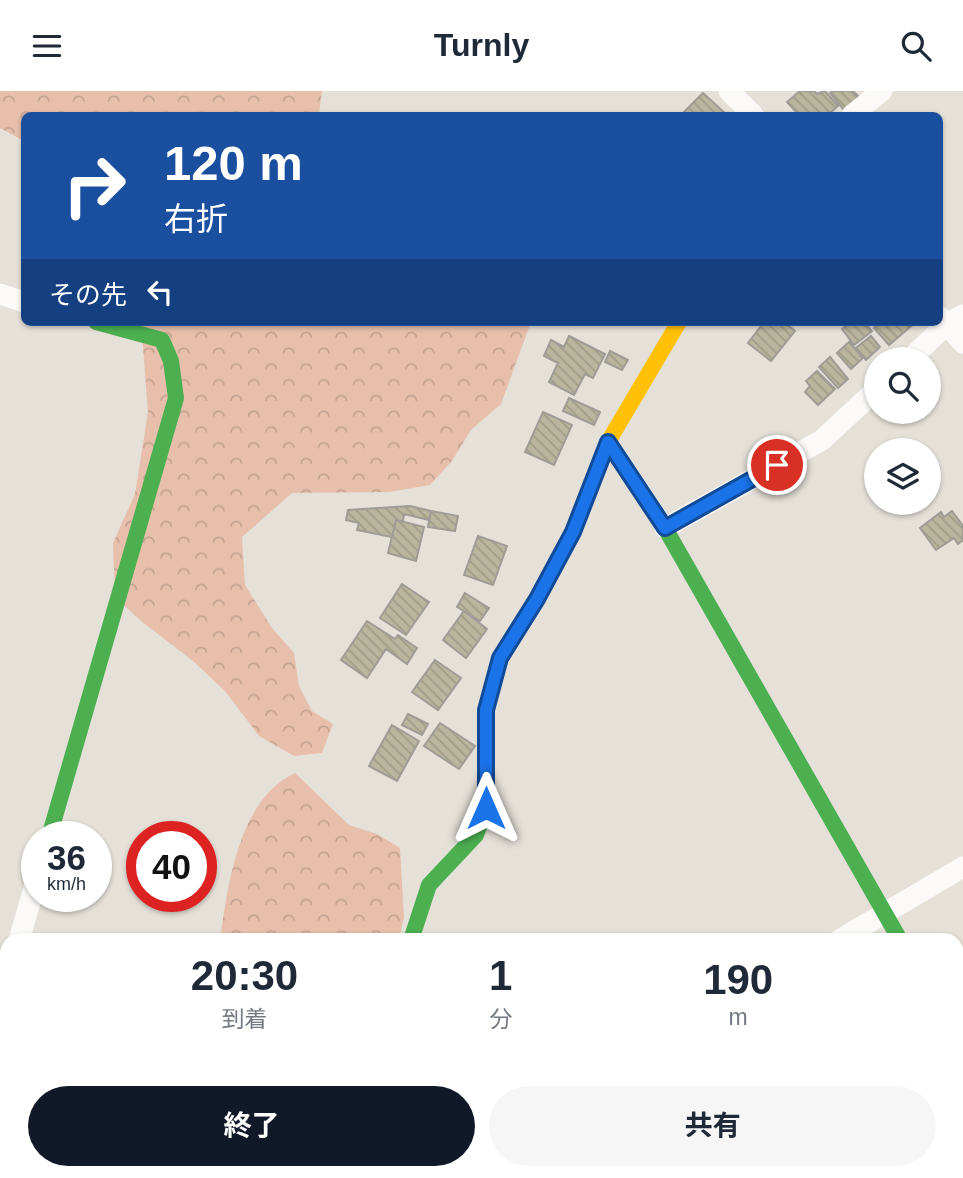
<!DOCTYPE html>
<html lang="ja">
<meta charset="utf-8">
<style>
:root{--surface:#fff;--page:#f6f6f7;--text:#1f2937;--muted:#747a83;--accent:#111827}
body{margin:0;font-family:Arial,"Noto Sans JP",sans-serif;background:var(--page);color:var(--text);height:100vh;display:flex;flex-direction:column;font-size:26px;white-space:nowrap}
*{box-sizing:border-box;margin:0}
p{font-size:23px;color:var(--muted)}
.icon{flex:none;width:38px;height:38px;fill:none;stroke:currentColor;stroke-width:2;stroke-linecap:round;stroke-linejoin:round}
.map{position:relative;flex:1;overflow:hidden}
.panel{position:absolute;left:0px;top:842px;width:964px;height:247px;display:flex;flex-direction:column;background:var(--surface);border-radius:21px 21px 0 0;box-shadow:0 2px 5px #0004}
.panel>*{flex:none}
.top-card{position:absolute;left:21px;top:21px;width:922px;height:214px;border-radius:10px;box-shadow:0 2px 5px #0004;background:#1a4fa0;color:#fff;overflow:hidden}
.controls{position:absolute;left:864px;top:256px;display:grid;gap:14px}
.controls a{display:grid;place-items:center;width:77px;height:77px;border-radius:50%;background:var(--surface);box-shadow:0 2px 5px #0004;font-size:35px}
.speed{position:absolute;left:21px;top:730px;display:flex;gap:14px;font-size:35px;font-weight:700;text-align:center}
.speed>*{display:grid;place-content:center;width:91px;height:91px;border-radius:50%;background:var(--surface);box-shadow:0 2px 5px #0004;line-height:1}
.speed small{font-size:18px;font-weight:400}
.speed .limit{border:10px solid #d22;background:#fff;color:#111}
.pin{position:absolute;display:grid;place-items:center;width:60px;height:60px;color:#fff;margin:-30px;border:4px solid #fff;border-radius:50%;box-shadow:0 2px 7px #0007}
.me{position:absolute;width:77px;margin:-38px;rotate:0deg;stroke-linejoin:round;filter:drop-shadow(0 0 5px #0008)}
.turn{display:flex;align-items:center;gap:24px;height:147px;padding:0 28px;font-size:32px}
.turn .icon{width:91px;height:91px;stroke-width:2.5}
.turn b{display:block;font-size:49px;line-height:60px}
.then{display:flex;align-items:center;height:66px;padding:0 28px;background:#0003;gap:14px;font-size:26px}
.eta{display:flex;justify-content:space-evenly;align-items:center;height:119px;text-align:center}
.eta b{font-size:42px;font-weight:700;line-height:49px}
.primary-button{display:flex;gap:14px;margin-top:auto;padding:14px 28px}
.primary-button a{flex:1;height:80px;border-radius:42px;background:var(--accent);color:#fff;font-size:28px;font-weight:700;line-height:80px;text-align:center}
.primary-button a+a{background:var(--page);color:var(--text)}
header{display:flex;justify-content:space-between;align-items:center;height:91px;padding:0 28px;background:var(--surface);font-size:32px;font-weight:700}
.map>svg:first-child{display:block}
.forest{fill:url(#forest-crowns)}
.building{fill:url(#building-back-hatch);stroke:#9e9c96;stroke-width:2}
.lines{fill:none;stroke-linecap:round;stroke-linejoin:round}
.street{stroke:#fbfaf9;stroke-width:21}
.fast{stroke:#4caf50;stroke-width:16}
.slow{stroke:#ffc107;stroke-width:16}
.route-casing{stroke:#114b97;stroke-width:18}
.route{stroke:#1a73e8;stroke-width:12}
</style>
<header><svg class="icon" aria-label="menu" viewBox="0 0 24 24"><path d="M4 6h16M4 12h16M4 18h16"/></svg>Turnly<svg class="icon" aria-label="search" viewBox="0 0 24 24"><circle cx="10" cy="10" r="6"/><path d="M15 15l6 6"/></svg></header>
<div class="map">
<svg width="963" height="1087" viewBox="0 0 963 1087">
<defs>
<pattern id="forest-crowns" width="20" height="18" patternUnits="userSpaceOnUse" patternTransform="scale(1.75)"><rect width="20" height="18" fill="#e7bfab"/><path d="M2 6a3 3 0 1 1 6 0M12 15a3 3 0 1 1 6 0" fill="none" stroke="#c5a392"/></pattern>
<pattern id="building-back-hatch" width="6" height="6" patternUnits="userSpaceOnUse" patternTransform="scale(1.75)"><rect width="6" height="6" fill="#bab69e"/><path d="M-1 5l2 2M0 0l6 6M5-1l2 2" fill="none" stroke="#9f9c87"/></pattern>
</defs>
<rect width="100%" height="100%" fill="#e5e1d9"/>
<path class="forest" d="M0 0H322L319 24H24V50L0 37Z
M141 231H531L501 313 471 339 452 370 430 394 389 401 292 402 242 446 245 494 272 537 294 562 299 595 312 620 333 633 322 662 294 665 259 645 225 600 193 570 141 530 115 506 113 452 135 403 148 321Z
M295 682 349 734 377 743 400 757 404 826 399 849H220C228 794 238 709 295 682Z
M67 1082H293V1087H64Z"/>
<path class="building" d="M800 0H814L817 3 825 0 838 15 828 24H799L787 11Z
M833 0H853L859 6 844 19 830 2Z
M703 2 727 24H681Z
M764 231H784L795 240 771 270 748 252Z
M851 231H864L872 240 854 254 842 238Z
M880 231H916L889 254 874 237Z
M569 245 605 263 593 287 585 283 574 304 549 291 558 272 544 265 551 249 564 256Z
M871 245 880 256 866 269 856 257Z
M849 251 863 267 851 278 837 262Z
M610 260 628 269 622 279 605 271Z
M830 266 848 288 838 297 819 276Z
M817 280 835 298 818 314 805 301 810 295 806 290Z
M569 307 600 321 594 334 563 320Z
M543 321 572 334 554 374 525 361Z
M410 415 431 420 429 429 404 423 403 430 396 429 392 446 357 439 359 432 346 429 348 419Z
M431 420 458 425 455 440 428 436Z
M952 420 963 435V449L958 453 954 447 936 459 920 437 941 421 944 426Z
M396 429 424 436 416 470 388 462Z
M478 445 507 455 493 494 464 484Z
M402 493 429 511 406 544 380 527Z
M465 502 489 517 480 530 457 516Z
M464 520 487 538 466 567 443 549Z
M367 530 395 548 398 544 417 557 407 573 386 558 367 587 341 569Z
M435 569 461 587 438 619 412 601Z
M408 623 428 633 422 644 402 634Z
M440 632 475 655 459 678 424 655Z
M392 634 419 650 397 690 369 675Z"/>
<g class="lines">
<path class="street" d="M729 0 753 24
M852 24 882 0
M0 203 24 211
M940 226 963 252
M910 268 947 233 963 224
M665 437 822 349 877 298
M19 849 37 787
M839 849 963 776
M4 902 7 890
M957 945 963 954
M373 1087V1082
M433 1087 442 1082"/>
<path class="fast" d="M608 351 665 437 900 849
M49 746 176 307 171 270 162 249 96 231
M411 849 429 794 476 744 486 717V619L500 567 537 508 571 445"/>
<path class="slow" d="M571 445 608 351 679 231"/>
</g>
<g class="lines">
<g class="route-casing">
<path id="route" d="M486 717V619L500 567 537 508 573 441 608 351 665 437 777 374"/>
</g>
<use href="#route" class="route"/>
</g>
</svg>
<div class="controls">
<a><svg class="icon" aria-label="search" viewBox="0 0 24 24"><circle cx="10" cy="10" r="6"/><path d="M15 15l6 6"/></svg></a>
<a><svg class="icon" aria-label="layers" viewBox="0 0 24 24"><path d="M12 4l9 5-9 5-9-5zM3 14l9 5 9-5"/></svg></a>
</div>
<div class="speed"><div>36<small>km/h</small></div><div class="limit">40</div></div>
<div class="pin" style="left:777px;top:374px;background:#d93025"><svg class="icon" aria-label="arrive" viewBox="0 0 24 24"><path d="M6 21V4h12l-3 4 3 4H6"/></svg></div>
<svg class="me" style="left:486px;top:717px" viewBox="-20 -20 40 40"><path d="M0-17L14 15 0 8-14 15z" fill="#1a73e8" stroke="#fff" stroke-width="4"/></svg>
<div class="top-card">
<div class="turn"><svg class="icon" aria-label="right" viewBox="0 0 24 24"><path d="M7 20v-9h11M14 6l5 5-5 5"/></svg><div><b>120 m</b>右折</div></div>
<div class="then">その先<svg class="icon" aria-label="left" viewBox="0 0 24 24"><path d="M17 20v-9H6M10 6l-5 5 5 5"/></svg></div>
</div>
<section class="panel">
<div class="eta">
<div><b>20:30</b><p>到着</p></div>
<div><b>1</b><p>分</p></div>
<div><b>190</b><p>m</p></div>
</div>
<div class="primary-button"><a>終了</a><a>共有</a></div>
</section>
</div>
